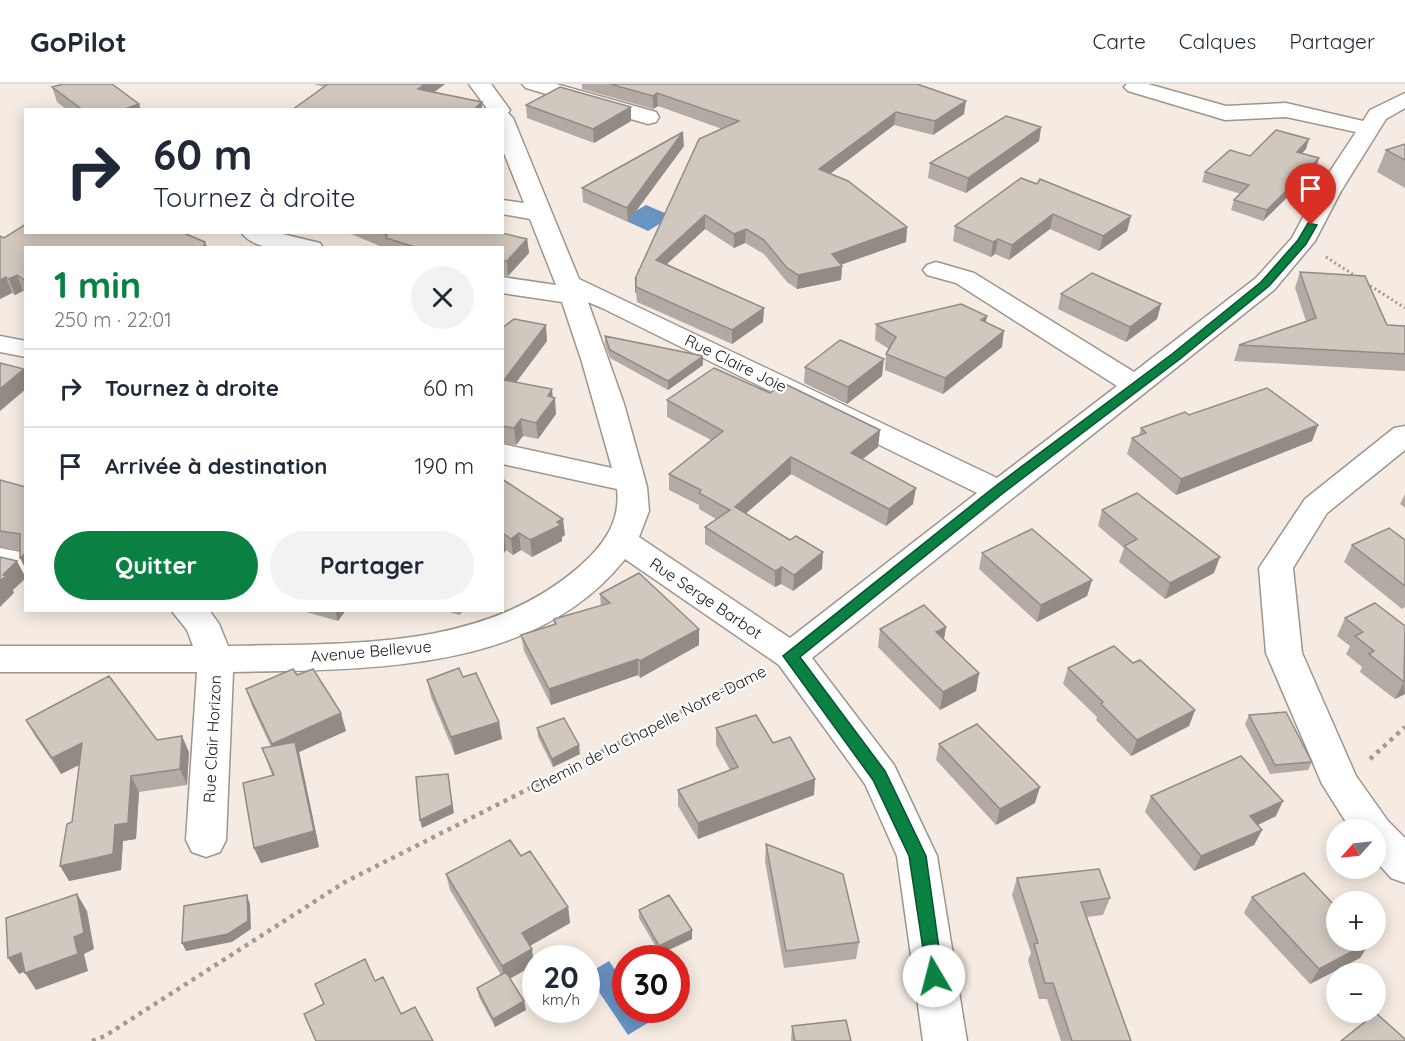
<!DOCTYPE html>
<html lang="fr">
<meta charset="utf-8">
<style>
:root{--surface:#fff;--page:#f2f2f3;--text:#1f2937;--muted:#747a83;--line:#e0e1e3;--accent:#0b8043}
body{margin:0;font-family:Quicksand,sans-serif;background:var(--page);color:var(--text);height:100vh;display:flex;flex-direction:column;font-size:22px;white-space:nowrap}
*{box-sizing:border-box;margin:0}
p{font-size:20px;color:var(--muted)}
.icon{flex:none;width:33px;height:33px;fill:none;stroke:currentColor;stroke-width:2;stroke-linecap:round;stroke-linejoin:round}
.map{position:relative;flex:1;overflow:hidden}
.details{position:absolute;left:24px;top:162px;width:480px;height:366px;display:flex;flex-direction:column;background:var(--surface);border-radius:0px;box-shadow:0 3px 15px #0003}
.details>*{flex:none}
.guide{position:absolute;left:24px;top:24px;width:480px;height:126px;border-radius:0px;box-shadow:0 3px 15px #0003;background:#fff;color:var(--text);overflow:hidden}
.needle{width:39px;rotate:243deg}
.tools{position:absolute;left:1326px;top:735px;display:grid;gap:12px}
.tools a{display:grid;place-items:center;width:60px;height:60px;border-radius:50%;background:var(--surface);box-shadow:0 3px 15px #0003;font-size:30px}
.speed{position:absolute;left:522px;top:861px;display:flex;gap:12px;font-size:30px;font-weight:700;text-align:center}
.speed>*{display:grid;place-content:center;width:78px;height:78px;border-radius:50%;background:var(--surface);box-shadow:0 3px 15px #0003;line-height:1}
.speed small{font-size:15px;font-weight:400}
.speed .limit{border:9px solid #d22;background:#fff;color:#111}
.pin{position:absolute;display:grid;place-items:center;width:51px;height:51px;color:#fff;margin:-62px -26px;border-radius:50% 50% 50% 0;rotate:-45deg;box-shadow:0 0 6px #0007}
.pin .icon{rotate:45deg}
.me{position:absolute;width:66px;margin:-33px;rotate:352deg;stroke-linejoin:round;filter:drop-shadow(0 0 4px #0008)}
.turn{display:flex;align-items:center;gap:21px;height:126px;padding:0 30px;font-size:27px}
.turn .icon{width:78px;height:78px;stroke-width:2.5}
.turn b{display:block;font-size:42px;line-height:51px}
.round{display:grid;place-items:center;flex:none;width:63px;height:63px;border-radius:32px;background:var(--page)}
.overview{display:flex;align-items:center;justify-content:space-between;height:102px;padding:0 30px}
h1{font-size:36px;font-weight:800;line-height:45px;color:var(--accent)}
.cta{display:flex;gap:12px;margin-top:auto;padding:12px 30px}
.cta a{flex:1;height:69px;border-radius:36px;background:var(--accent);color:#fff;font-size:24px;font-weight:800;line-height:69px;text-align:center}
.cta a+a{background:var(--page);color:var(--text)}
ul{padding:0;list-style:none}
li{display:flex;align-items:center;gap:18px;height:78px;padding:0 30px;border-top:2px solid var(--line)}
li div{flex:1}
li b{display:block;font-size:22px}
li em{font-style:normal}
header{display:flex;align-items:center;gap:36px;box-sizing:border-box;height:84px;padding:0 30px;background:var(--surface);border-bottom:2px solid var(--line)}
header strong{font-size:28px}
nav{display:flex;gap:33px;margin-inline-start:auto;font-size:21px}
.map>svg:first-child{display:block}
.water{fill:#6894c4}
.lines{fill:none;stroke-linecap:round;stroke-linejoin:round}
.minor-casing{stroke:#9e958c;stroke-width:3}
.path-far1{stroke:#a29b94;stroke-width:3;stroke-dasharray:2 3;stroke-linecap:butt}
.path{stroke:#a29b94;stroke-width:4.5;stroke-dasharray:4 5;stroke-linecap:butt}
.minor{fill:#fff;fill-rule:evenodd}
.wall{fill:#b3aba3}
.shaded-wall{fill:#928b85}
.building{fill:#d0c7be;stroke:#928b85;stroke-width:1.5}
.route{fill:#0b8043;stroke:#07532c;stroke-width:1.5}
.labels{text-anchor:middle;stroke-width:4.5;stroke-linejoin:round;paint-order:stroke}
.street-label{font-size:16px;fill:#1a1613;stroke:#fff}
</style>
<header>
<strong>GoPilot</strong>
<nav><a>Carte</a><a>Calques</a><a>Partager</a></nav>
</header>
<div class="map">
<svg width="1405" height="957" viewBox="0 0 1405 957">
<rect width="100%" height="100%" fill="#f5ebe2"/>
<path class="water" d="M646 121 672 132 648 147 622 135Z
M609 877 625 900 626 926H643L651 937 628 951 587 890Z"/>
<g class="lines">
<g class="minor-casing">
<path id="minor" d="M469 0H491L510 26 508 29 513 34 579 195 997 394 1117 302 956 199 927 191 923 186 927 181 936 178 974 189 1134 288 1256 194 1292 154 1317 107 1356 48 1286 33 1225 36 1128 7 1124 3 1127 0H1148L1226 22 1286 19 1363 37 1370 26 1405 9V24L1386 35 1341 107 1315 157 1274 206 812 574 894 681 937 772 967 957H923L897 772 865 700 779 581 625 475C534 590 366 585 233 588L226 756 220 768 206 773 192 768 186 756 197 588H0V562H193L187 546 171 526H209L219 540 228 562C348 559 483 567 579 483 603 462 621 438 617 405L502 380V360L612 384 582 278 562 218 502 209V193L556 201 530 135 502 130V116L524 119 502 64V26H488ZM588 218 602 224 977 409 790 554 639 453 649 427 647 403 624 320Z
M522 0H556L656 28 659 33 656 38 648 40 526 4Z
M241 148H274L320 159 323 164C299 164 257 171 241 148Z
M0 252 26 257V273L0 268Z
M1405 342V366L1327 429 1293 484 1302 569 1356 692 1388 737 1405 754V799L1391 794 1376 777V746H1351L1322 700 1266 569 1259 484 1305 415 1394 344Z
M0 464 26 469V492L0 486Z"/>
</g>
<path class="path-far1" d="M1326 173 1357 193
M1366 199 1405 224"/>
<path class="path" d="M1370 675 1405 643
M92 957 105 952 345 798 757 589"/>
<use href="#minor" class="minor"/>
</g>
<path class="wall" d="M314 0H445L434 8 482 18V26H292L324 3Z
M582 0H917L964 30 933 51 894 41 830 90 907 143 906 158 841 180 842 182 841 196 797 205 787 198 764 170 745 159 734 164 705 145 667 180 764 224 763 238 732 260 637 218 636 208 635 209V195L722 45 658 22 653 25 582 5Z
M52 3 141 26H67L57 18Z
M526 21 631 23V37L594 59 527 34Z
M1041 43 1039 57 966 109 928 94 930 79Z
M1405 60V104L1377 88 1386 66Z
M684 62 628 138 583 118 582 104Z
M1306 65 1302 69 1316 85 1263 137 1231 126 1234 116 1241 110 1202 98 1205 88 1250 72Z
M1021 94 1131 132 1127 147 1099 167 1050 145 1009 176 995 170 991 173 953 157 955 142Z
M346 148H498L527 155 529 169 508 192 502 191V164H385Z
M0 152 4 154 205 158 207 162 26 164V208L23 207 15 211 12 209 0 215Z
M1300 188 1387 241 1405 242V287L1234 277 1239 261 1306 237 1295 204Z
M1061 210 1161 220 1157 235 1126 258 1058 225Z
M986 239 1002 263 943 310 885 286 886 270 889 265 875 256 876 240Z
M502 244 547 257 516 298 553 313 556 330 538 355 523 352 516 361 502 359Z
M605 252 703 281 668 306 610 274 605 260Z
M805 283 882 292 847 320 804 299Z
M770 309 880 346 878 363 862 375 913 420 886 442 791 390 746 429 822 485 793 507 781 500 775 503 705 460V443L716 435 699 425V421L669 406V390L711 356 667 333V316Z
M1189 331 1318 341 1312 357 1176 411 1127 370 1132 354 1139 351 1141 344Z
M502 395 565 451 562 453V457L532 473 521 466 513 471 506 466 502 472Z
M0 396 26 403 20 466 0 463Z
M1405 410V424L1400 420Z
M1102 426 1214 489 1165 515 1119 478 1124 464 1098 442Z
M1405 456V523L1402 525 1344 478 1352 461Z
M982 469 1092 496 1087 512 1037 538 979 485Z
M600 510 699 545V561L640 594 638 591 551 621 524 567 521 551 554 540V535L601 522Z
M299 526H346L338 537Z
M442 526H464L460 531Z
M1345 534 1405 542V610L1395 615 1360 588 1362 583 1346 570 1350 562 1337 552Z
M946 543 944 556 979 589 976 607 940 626 878 563 880 545Z
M1133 579 1195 626 1189 642 1131 672 1096 636 1097 633 1063 600 1068 584Z
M297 591 346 647 299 668 319 763 261 779 254 764 272 691 262 664 271 663 252 622 246 605Z
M463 593 499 638 502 655 455 671 431 613 427 596Z
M1249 631 1312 678 1308 686 1270 690 1245 640Z
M26 636 157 656 189 668 187 701 139 708 136 755 123 757 121 786 69 797 72 738 80 681 61 690 35 652Z
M537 644 580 670 553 683 538 653Z
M716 644 773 659 814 711 698 755 678 722V706L730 686 716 661Z
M939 660 1035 719 996 741 936 676Z
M1151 712 1276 732 1258 741 1262 746 1254 761 1194 787 1145 728Z
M766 760 859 858 856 875 784 884 765 777Z
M521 772 568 823 570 839 530 862 534 881 510 895 526 926 495 943 479 913 477 904 501 891 450 806 446 790Z
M1017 794 1110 814 1103 831 1087 833 1131 957H1061L1047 915H1039L1028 876 1031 869 1012 811Z
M1252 813 1370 858 1360 874 1310 900 1244 829Z
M639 826 692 855 660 870 639 834Z
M792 942 851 957H791Z"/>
<path class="shaded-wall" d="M425 0H445L420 19 418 5Z
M657 9 658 22 653 25V12Z
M966 17 964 30 933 51 935 37Z
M482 18V26H473Z
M139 20 141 26H122Z
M631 23V37L594 59 593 45Z
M896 28 894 41 818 99 819 85Z
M1041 43 1039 57 966 109 968 94Z
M683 48 684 62 628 138 627 124Z
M1309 55 1306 65 1294 78 1297 68Z
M1319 74 1316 85 1263 137 1267 126Z
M1053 130 1050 145 1009 176 1012 161Z
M705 131V145L656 190V176Z
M1131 132 1127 147 1099 167 1103 152Z
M907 143 906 158 832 184 842 182 841 196 797 205 798 191 832 170Z
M746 145 745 159 734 164V150Z
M527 155 529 169 508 192 507 177Z
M998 155 995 170 991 173 993 158Z
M17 191 23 207 15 211 9 195Z
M6 193 12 209 0 215V196Z
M636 193V208L635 209V195Z
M1161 220 1157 235 1126 258 1130 243Z
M764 224 763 238 732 260V246Z
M987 232 984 248 981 236Z
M546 241 547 257 506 312 504 296Z
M1004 247 1002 263 943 310 945 294Z
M703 272V281L668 306V297Z
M884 275 882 292 847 320 848 303Z
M24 285 26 288V305L0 327V305Z
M552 305 553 316 555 314 556 330 538 355 536 339 548 312Z
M521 335 523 352 516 361 514 344Z
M1318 341 1312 357 1176 411 1181 395Z
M880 346 878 363 849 386 851 369Z
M791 373V390L735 439V423Z
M916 404 913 420 886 442 889 425Z
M563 435 565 451 562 453V457L532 473 530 456Z
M519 449 521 466 513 471 511 455Z
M504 450 506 466 502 472V452Z
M823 468 822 485 793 507 794 491Z
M26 469V486L20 474Z
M1220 473 1214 489 1165 515 1170 499Z
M17 477 26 494 13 506 14 509 0 523V497L3 491Z
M782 483 781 500 775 503V487Z
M1092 496 1087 512 1037 538 1041 521Z
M335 526H346L338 537Z
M946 543 943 560 936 548Z
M699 545V561L640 594V577Z
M638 575V591L551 621 549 605Z
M979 589 976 607 940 626 943 608Z
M1404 598 1405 610 1395 615Z
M1195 626 1189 642 1131 672 1137 656Z
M341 629 346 647 299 668 319 763 261 779 254 764 278 678 272 660Z
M499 638 502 655 455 671 451 653Z
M182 652 189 668 187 701 180 685Z
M82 659 90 675 61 690 52 674Z
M579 661 580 670 553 683 552 675Z
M448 690 454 729 422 744 420 736Z
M131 692 139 708 136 755 123 757 121 786 69 797 60 782Z
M815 695 814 711 698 755V739Z
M1040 703 1035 719 996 741 1000 725Z
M1283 717 1276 732 1243 748 1250 732Z
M1262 746 1254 761 1194 787 1201 772Z
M77 810 87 827 94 865 84 870 88 887 36 906 25 889Z
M247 811 250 820 251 845 232 858 186 867 182 859Z
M568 823 570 839 524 865 522 849Z
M692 846V855L660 870 659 862Z
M1370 858 1360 874 1310 900 1319 885Z
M532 865 534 881 505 897 502 882Z
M21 869 32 885 19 890 8 874Z
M524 917 526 926 495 943 493 935Z"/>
<path class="building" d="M63 0H112L139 20 122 26H83L52 3Z
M328 0H425L418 5 482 18 473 26H292Z
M610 0H917L966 17 935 37 896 28 819 85 848 97 907 143 832 170 842 182 798 191 787 184 764 156 746 145 734 150 705 131 656 176 764 224 732 246 636 203V193L635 195 699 55 739 37 657 9 653 12Z
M560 3 631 23 593 45 526 21Z
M1006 32 1041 43 968 94 930 79Z
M1276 46 1309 55 1297 68 1319 74 1267 126 1234 116 1249 101 1205 88 1230 66 1250 72Z
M683 48 627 124 582 104Z
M1405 60V76L1386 66Z
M1021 94 1037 100 1040 95 1131 132 1103 152 1053 130 1012 161 998 155 993 158 955 142Z
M26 140V148H181L205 158 204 161 209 164H26V197L17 191 9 195 6 193 0 196V152L4 154Z
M381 148H498L527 155 507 177H502V164H418L386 154 387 151Z
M1300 188 1365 192 1387 241 1405 242V270L1239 261 1316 234Z
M1092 189 1161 220 1130 243 1061 210Z
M961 220 987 232 981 236 1004 247 945 294 886 270 896 253 876 240Z
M514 235 546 241 504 296 552 305 548 312 555 314 536 339 521 335 514 344 502 342V244Z
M605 252 703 272 668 297 610 266Z
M840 256 884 275 848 303 805 283Z
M0 279 24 285 0 305Z
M714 284 770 309 783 299 880 346 851 369 916 404 889 425 791 373 735 423 790 456 796 452 823 468 794 491 782 483 775 487 705 443 730 426 699 409 701 406 669 390 723 347 667 316Z
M1267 304 1318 341 1181 395 1132 354 1146 349 1141 344 1185 328 1189 331Z
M502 395 563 435 557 438 561 441 530 456 519 449 511 455 504 450 502 452Z
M0 396 26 403V469L20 474V450L0 447Z
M1137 409 1220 473 1170 499 1124 462 1137 455 1102 426Z
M1389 444 1405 456V502L1352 461Z
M1032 445 1092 496 1041 521 982 469Z
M0 473 17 477 3 491 6 492 0 497Z
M639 489 699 545 640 577 638 575 549 605 521 551 556 540 554 535 610 519 600 510Z
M1375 519 1405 542 1404 598 1369 570 1374 567 1355 552 1363 548 1345 534Z
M924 521 946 543 936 548 979 589 943 608 880 545Z
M1114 562 1133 579 1140 576 1195 626 1137 656 1101 620 1103 618 1068 584Z
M459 584 463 593 476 589 499 638 451 653 427 596Z
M293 585 297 591 313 585 341 629 272 660 246 605Z
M109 592 157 656 182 652 180 685 131 692 128 739 115 741 113 770 60 782 67 740 72 738 82 659 52 674 26 636Z
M1286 628 1312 678 1275 681 1249 631Z
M756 631 773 659 790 653 815 695 698 739 678 706 738 683 716 644Z
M564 634 579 661 552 675 537 644Z
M977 640 1040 703 1000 725 939 660Z
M295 658 314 747 254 764 243 699 274 691 262 664Z
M1241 672 1283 717 1250 732 1262 746 1201 772 1151 712Z
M448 690 452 721 420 736 416 693Z
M510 756 521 772 530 767 568 823 522 849 532 865 502 882 446 790Z
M766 760 843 790 859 858 786 867Z
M1099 785 1110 814 1081 818 1131 957H1072L1053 899H1045L1034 860 1038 859 1017 794Z
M1304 789 1336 823V856H1369L1370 858 1319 885 1252 813Z
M77 810 84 849 74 853 78 870 25 889 21 869 8 874 6 834Z
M247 811 248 837 228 850 182 859 184 822Z
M669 811 692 846 659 862 639 826Z
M365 875 375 897 383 893 401 930 415 923 433 957H316L304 930 324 920 315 900Z
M506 888 524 917 493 935 477 904Z
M1376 929 1405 955V957H1341Z
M846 936 851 957H795L792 942Z"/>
<path class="route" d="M1308 139 1317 141 1306 160 1269 202 1180 275 1002 410 800 573 885 687 926 772 943 892 940 898 934 900 928 898 909 772 873 696 783 572 993 404 1172 270 1261 198 1298 156Z"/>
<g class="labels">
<g class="street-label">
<text transform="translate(736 279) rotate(26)" y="6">Rue Claire Joie</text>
<text transform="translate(706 514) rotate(34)" y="6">Rue Serge Barbot</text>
<text transform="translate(371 567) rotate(-5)" y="6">Avenue Bellevue</text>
<text transform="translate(648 645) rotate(-27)" y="6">Chemin de la Chapelle Notre-Dame</text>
<text transform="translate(212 655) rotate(-87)" y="6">Rue Clair Horizon</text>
</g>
</g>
</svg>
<div class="tools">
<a><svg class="needle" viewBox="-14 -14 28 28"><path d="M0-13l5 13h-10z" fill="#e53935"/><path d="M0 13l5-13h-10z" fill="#747a83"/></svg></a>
<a>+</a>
<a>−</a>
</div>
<div class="speed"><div>20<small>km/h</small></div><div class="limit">30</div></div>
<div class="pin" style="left:1311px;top:141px;background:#d93025"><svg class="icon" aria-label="arrive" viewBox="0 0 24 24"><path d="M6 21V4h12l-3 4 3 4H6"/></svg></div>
<svg class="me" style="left:934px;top:892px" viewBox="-20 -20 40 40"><circle r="19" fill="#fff"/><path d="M0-13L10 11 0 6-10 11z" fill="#0b8043"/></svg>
<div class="guide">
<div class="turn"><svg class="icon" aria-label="right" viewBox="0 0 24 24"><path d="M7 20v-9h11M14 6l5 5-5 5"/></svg><div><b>60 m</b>Tournez à droite</div></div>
</div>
<section class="details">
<div class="overview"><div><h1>1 min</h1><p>250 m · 22:01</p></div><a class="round"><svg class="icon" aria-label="close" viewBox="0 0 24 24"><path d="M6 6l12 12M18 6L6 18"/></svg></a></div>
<ul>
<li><svg class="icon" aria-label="right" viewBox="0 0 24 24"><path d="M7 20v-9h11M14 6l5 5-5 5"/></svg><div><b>Tournez à droite</b></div><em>60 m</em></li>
<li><svg class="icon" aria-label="arrive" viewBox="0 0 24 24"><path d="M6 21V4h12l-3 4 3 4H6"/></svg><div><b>Arrivée à destination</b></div><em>190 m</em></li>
</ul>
<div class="cta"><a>Quitter</a><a>Partager</a></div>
</section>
</div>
